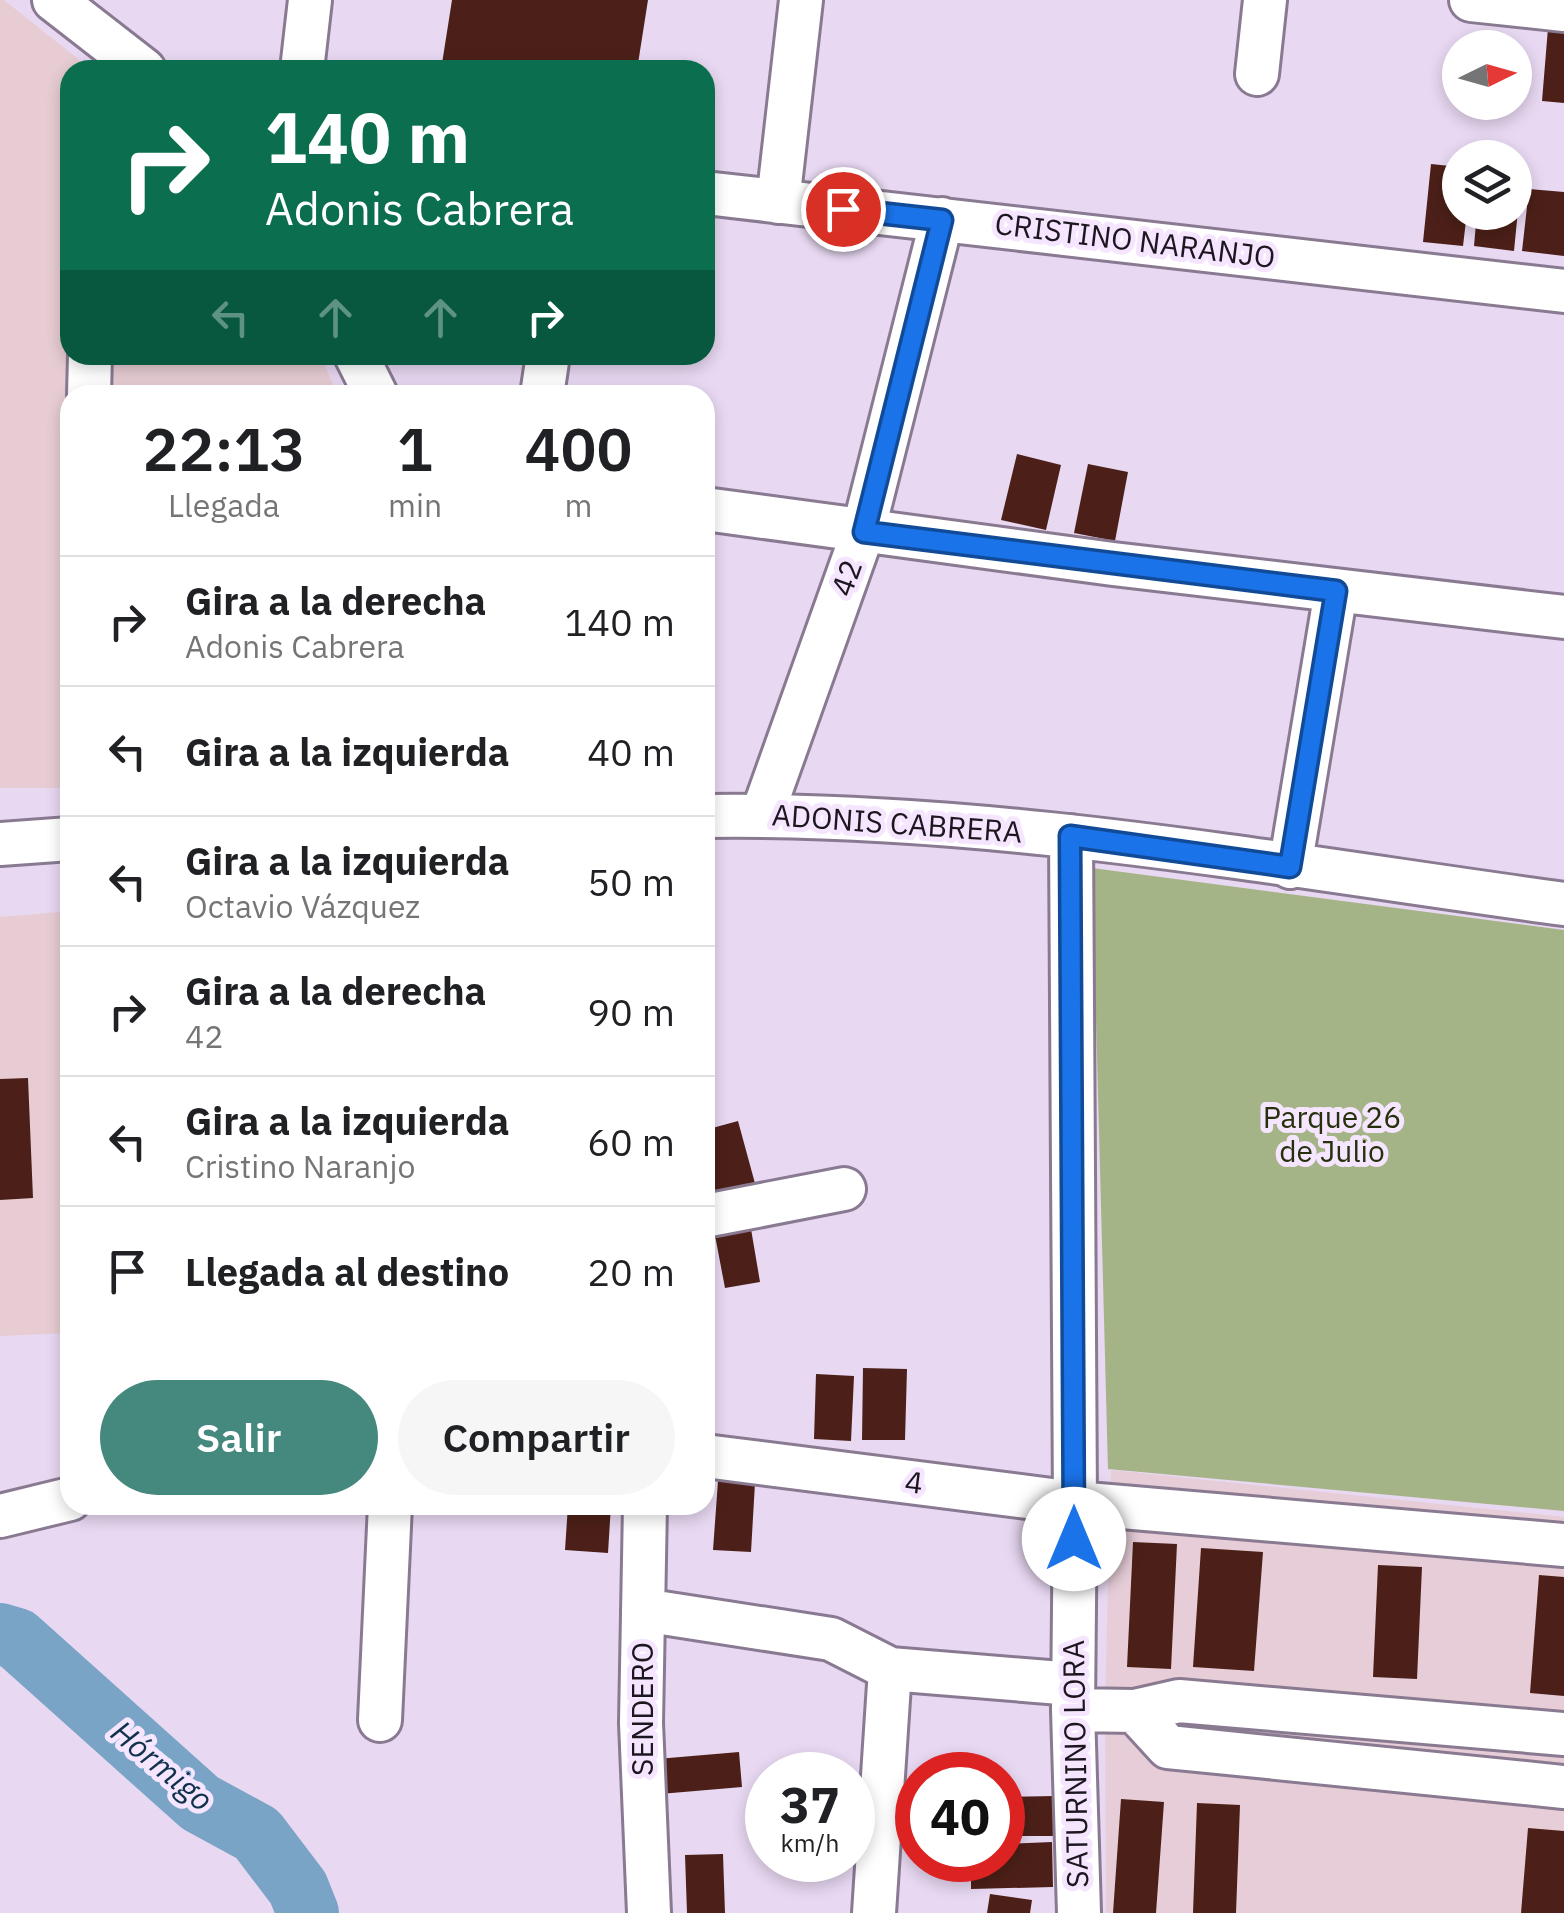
<!DOCTYPE html>
<html lang="es">
<meta charset="utf-8">
<style>
:root{--surface:#fff;--page:#f6f6f6;--text:#202124;--muted:#757577;--line:#e0e0e0;--accent:#44887e}
body{margin:0;font-family:"IBM Plex Sans",sans-serif;background:var(--page);color:var(--text);height:100vh;display:flex;flex-direction:column;font-size:38px;white-space:nowrap}
*{box-sizing:border-box;margin:0}
p{font-size:32px;color:var(--muted)}
.icon{flex:none;width:55px;height:55px;fill:none;stroke:currentColor;stroke-width:2;stroke-linecap:round;stroke-linejoin:round}
.map{position:relative;flex:1;overflow:hidden}
.panel{position:absolute;left:60px;top:385px;width:655px;height:1130px;display:flex;flex-direction:column;background:var(--surface);border-radius:30px;box-shadow:0 5px 15px #0003}
.panel>*{flex:none}
.banner{position:absolute;left:60px;top:60px;width:655px;height:305px;border-radius:30px;box-shadow:0 5px 15px #0003;background:#0b6e4f;color:#fff;overflow:hidden}
.needle{width:65px;rotate:85deg}
.buttons{position:absolute;left:1442px;top:30px;display:grid;gap:20px}
.buttons a{display:grid;place-items:center;width:90px;height:90px;border-radius:50%;background:var(--surface);box-shadow:0 5px 15px #0003;font-size:50px}
.speed{position:absolute;left:745px;top:1752px;display:flex;gap:20px;font-size:50px;font-weight:700;text-align:center}
.speed>*{display:grid;place-content:center;width:130px;height:130px;border-radius:50%;background:var(--surface);box-shadow:0 5px 15px #0003;line-height:1}
.speed small{font-size:25px;font-weight:400}
.speed .limit{border:15px solid #d22;background:#fff;color:#111}
.pin{position:absolute;display:grid;place-items:center;width:85px;height:85px;color:#fff;margin:-42px;border:5px solid #fff;border-radius:50%;box-shadow:0 2px 10px #0007}
.me{position:absolute;width:110px;margin:-55px;rotate:0deg;stroke-linejoin:round;filter:drop-shadow(0 0 8px #0008)}
.turn{display:flex;align-items:center;gap:35px;height:210px;padding:0 40px;font-size:45px}
.turn .icon{width:130px;height:130px;stroke-width:2.5}
.turn b{display:block;font-size:70px;line-height:85px}
.lanes{display:flex;align-items:center;height:95px;padding:0 40px;background:#0003;justify-content:center;gap:50px;direction:ltr}
.lanes .off{opacity:.35}
.eta{display:flex;justify-content:space-evenly;align-items:center;height:170px;text-align:center}
.eta b{font-size:60px;font-weight:600;line-height:70px}
.button{display:flex;gap:20px;margin-top:auto;padding:20px 40px}
.button a{flex:1;height:115px;border-radius:60px;background:var(--accent);color:#fff;font-size:40px;font-weight:600;line-height:115px;text-align:center}
.button a+a{background:var(--page);color:var(--text)}
ul{padding:0;list-style:none}
li{display:flex;align-items:center;gap:30px;height:130px;padding:0 40px;border-top:2px solid var(--line)}
li div{flex:1}
li b{display:block;font-size:38px}
li em{font-style:normal}
.map>svg:first-child{display:block}
.commercial{fill:#e6cdd7}
.industrial{fill:#e7cdd3}
.green{fill:#a4b486}
.lines{fill:none;stroke-linecap:round;stroke-linejoin:round}
.river{stroke:#79a4c6;stroke-width:62}
.building{fill:#4c2018}
.minor-casing{stroke:#897a92;stroke-width:48}
.minor{stroke:#fff;stroke-width:42}
.route-casing{stroke:#114b97;stroke-width:25}
.route{stroke:#1a73e8;stroke-width:18}
.labels{text-anchor:middle;stroke-width:10;stroke-linejoin:round;paint-order:stroke}
.street-label{font-size:30px;fill:#1c161f;stroke:#f5e5ff}
.park-label{font-size:30px;fill:#26310b;stroke:#f5e5ff}
.water-label{font-size:32px;font-style:italic;fill:#10334b;stroke:#f5e5ff}
</style>
<div class="map">
<svg width="1564" height="1913" viewBox="0 0 1564 1913">
<rect width="100%" height="100%" fill="#e8d8f2"/>
<path class="commercial" d="M1111 1470 1564 1517V1913H1106L1105 1701Z"/>
<path class="industrial" d="M0 0H4L92 70H70V355H320L338 395H70V788H0Z
M70 911V1333L0 1336V917Z"/>
<path class="green" d="M1092 868 1564 930V1511L1108 1469Z"/>
<g class="lines">
<path class="river" d="M0 1634 17 1639 200 1803 257 1834 298 1888 308 1913"/>
</g>
<path class="building" d="M452 0H648L637 70H441Z
M1548 28 1564 30V103L1542 101Z
M1431 164 1460 167V212H1467L1463 246 1423 242Z
M1515 168 1522 169 1514 251 1474 246 1477 212H1515Z
M1529 189 1564 192V256L1522 251Z
M1017 454 1061 465 1046 530 1001 520Z
M1088 464 1128 472 1115 541 1074 533Z
M28 1078 33 1198 0 1200V1079Z
M738 1121 756 1187 711 1199 705 1176V1130Z
M750 1223 760 1282 725 1288 714 1230Z
M863 1368 907 1369 905 1440H862Z
M816 1374 854 1376 851 1441 814 1439Z
M718 1481 755 1483 751 1552 713 1550Z
M568 1505H611L608 1553 565 1550Z
M1133 1542 1177 1544 1171 1669 1127 1667Z
M1201 1548 1263 1552 1254 1671 1193 1667Z
M1378 1565 1422 1567 1417 1679 1373 1677Z
M1539 1575 1564 1577V1696L1530 1693Z
M739 1752 742 1787 660 1794 657 1759Z
M1054 1796 1055 1836H1002V1797Z
M1121 1799 1164 1802 1156 1913H1113Z
M1197 1803 1240 1805 1236 1913H1193Z
M1528 1828 1564 1831V1913H1521Z
M1052 1842 1053 1887 971 1889V1860H1002V1844Z
M723 1854 725 1913H687L685 1855Z
M990 1894 1032 1900 1030 1913H987Z"/>
<g class="lines">
<g class="minor-casing">
<path id="minor" d="M54 0 144 70
M1471 0 1564 10
M302 70 310 0
M1257 74 1265 0
M705 193 1564 291
M778 202 801 0
M356 355 376 395
M89 395 90 355
M542 395 548 355
M705 509 1113 564 1564 617
M762 815 863 532 942 219
M705 816C993 812 1279 865 1564 904
M1071 836 1075 1503 1073 1710 1079 1913
M0 844 70 839
M1290 867 1336 591
M705 1216 844 1189
M705 1456 1075 1503 1564 1545
M645 1505 641 1723 649 1913
M0 1516 70 1499
M643 1610 831 1639 890 1669 1073 1684
M1073 1710 1135 1711 1179 1701 1564 1734
M1135 1711 1168 1747 1564 1787
M380 1720 390 1505
M874 1913 890 1669"/>
</g>
<use href="#minor" class="minor"/>
</g>
<g class="lines">
<g class="route-casing">
<path id="route" d="M843 209 942 220 864 532 1336 591 1290 867 1070 836 1074 1539"/>
</g>
<use href="#route" class="route"/>
</g>
<g class="labels">
<g class="street-label">
<text transform="translate(1135 241) rotate(7)" y="10">CRISTINO NARANJO</text>
<text transform="translate(847 578) rotate(-70)" y="10">42</text>
<text transform="translate(897 824) rotate(4)" y="10">ADONIS CABRERA</text>
<text transform="translate(914 1483) rotate(7)" y="10">4</text>
<text transform="translate(643 1709) rotate(-90)" y="10">SENDERO</text>
<text transform="translate(1076 1764) rotate(-91)" y="10">SATURNINO LORA</text>
</g>
<g class="park-label">
<text x="1332" y="1128">Parque 26<tspan x="1332" dy="34">de Julio</tspan></text>
</g>
<g class="water-label">
<text transform="translate(162 1766) rotate(40)" y="11">Hórmigo</text>
</g>
</g>
</svg>
<div class="buttons">
<a><svg class="needle" viewBox="-14 -14 28 28"><path d="M0-13l5 13h-10z" fill="#e53935"/><path d="M0 13l5-13h-10z" fill="#757577"/></svg></a>
<a><svg class="icon" aria-label="layers" viewBox="0 0 24 24"><path d="M12 4l9 5-9 5-9-5zM3 14l9 5 9-5"/></svg></a>
</div>
<div class="speed"><div>37<small>km/h</small></div><div class="limit">40</div></div>
<div class="pin" style="left:843px;top:209px;background:#d93025"><svg class="icon" aria-label="arrive" viewBox="0 0 24 24"><path d="M6 21V4h12l-3 4 3 4H6"/></svg></div>
<svg class="me" style="left:1074px;top:1539px" viewBox="-20 -20 40 40"><circle r="19" fill="#fff"/><path d="M0-13L10 11 0 6-10 11z" fill="#1a73e8"/></svg>
<div class="banner">
<div class="turn"><svg class="icon" aria-label="right" viewBox="0 0 24 24"><path d="M7 20v-9h11M14 6l5 5-5 5"/></svg><div><b>140 m</b>Adonis Cabrera</div></div>
<div class="lanes"><svg class="icon off" aria-label="left" viewBox="0 0 24 24"><path d="M17 20v-9H6M10 6l-5 5 5 5"/></svg><svg class="icon off" aria-label="ahead" viewBox="0 0 24 24"><path d="M12 20V5M6 11l6-6 6 6"/></svg><svg class="icon off" aria-label="ahead" viewBox="0 0 24 24"><path d="M12 20V5M6 11l6-6 6 6"/></svg><svg class="icon" aria-label="right" viewBox="0 0 24 24"><path d="M7 20v-9h11M14 6l5 5-5 5"/></svg></div>
</div>
<section class="panel">
<div class="eta">
<div><b>22:13</b><p>Llegada</p></div>
<div><b>1</b><p>min</p></div>
<div><b>400</b><p>m</p></div>
</div>
<ul>
<li><svg class="icon" aria-label="right" viewBox="0 0 24 24"><path d="M7 20v-9h11M14 6l5 5-5 5"/></svg><div><b>Gira a la derecha</b><p>Adonis Cabrera</p></div><em>140 m</em></li>
<li><svg class="icon" aria-label="left" viewBox="0 0 24 24"><path d="M17 20v-9H6M10 6l-5 5 5 5"/></svg><div><b>Gira a la izquierda</b></div><em>40 m</em></li>
<li><svg class="icon" aria-label="left" viewBox="0 0 24 24"><path d="M17 20v-9H6M10 6l-5 5 5 5"/></svg><div><b>Gira a la izquierda</b><p>Octavio Vázquez</p></div><em>50 m</em></li>
<li><svg class="icon" aria-label="right" viewBox="0 0 24 24"><path d="M7 20v-9h11M14 6l5 5-5 5"/></svg><div><b>Gira a la derecha</b><p>42</p></div><em>90 m</em></li>
<li><svg class="icon" aria-label="left" viewBox="0 0 24 24"><path d="M17 20v-9H6M10 6l-5 5 5 5"/></svg><div><b>Gira a la izquierda</b><p>Cristino Naranjo</p></div><em>60 m</em></li>
<li><svg class="icon" aria-label="arrive" viewBox="0 0 24 24"><path d="M6 21V4h12l-3 4 3 4H6"/></svg><div><b>Llegada al destino</b></div><em>20 m</em></li>
</ul>
<div class="button"><a>Salir</a><a>Compartir</a></div>
</section>
</div>
